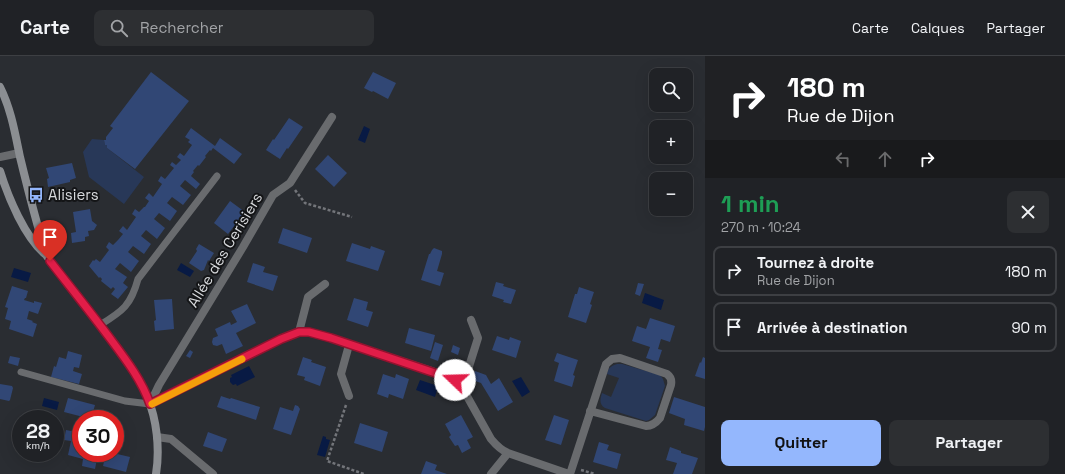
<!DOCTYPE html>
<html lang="fr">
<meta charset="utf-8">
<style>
:root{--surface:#202226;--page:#2d2f32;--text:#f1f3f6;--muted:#a2a4a7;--line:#3d3f43;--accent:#94b7fd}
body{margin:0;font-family:"Space Grotesk",sans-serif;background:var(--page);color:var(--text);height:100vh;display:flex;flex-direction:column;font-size:15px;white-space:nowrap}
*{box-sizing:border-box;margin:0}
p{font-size:13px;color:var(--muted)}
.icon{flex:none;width:22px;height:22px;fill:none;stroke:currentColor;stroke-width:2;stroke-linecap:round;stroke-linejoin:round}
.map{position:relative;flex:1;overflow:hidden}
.panel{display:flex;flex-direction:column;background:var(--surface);width:360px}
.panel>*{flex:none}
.banner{background:#202124;color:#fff;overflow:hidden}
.buttons{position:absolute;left:649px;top:12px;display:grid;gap:8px}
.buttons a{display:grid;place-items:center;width:44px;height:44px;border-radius:8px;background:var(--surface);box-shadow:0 4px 16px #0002,0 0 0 1px var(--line);font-size:20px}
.speed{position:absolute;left:12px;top:354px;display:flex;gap:8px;font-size:20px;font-weight:700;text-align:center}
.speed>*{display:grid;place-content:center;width:52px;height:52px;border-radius:50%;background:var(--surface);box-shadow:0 4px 16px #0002,0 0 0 1px var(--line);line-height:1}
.speed small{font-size:10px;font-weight:400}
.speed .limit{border:6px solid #d22;background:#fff;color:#111}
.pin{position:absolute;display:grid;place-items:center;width:34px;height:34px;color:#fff;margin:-41px -17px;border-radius:50% 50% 50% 0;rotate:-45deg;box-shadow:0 0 4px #0007}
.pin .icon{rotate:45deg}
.me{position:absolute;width:44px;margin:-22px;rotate:291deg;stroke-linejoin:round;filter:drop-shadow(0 0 3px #0008)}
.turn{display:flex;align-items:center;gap:14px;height:84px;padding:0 16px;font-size:18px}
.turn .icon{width:52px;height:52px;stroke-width:2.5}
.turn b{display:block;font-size:28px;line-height:34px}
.lanes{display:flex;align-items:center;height:38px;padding:0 16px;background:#0003;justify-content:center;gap:20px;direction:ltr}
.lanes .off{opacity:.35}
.round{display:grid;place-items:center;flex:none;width:42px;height:42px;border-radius:8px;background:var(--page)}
.summary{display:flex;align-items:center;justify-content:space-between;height:68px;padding:0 16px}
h1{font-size:24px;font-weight:600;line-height:30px;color:#1e9e55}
.action{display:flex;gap:8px;margin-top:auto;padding:8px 16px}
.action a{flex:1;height:46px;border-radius:8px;background:var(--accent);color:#111;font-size:16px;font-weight:600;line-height:46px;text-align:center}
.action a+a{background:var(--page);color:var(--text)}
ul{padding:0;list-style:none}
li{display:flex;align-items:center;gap:12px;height:50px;margin:0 8px 6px;padding:0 8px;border:2px solid var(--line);border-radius:8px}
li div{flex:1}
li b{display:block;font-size:15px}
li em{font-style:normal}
header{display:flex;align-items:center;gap:24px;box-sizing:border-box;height:56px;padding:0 20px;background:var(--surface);border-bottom:1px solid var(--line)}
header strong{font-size:19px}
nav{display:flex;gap:22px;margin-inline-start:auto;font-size:14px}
.search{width:280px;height:36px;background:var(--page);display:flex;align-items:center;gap:10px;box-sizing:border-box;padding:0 14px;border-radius:8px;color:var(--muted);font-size:15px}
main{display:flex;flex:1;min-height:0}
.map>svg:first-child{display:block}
.green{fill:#283858}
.water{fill:#081a44}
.building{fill:#314775}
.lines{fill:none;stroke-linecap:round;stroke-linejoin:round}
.path{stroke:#73757a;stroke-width:2.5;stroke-dasharray:3 2;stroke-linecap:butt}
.lane{stroke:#696b6e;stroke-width:7}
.street{stroke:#696b6e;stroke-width:8}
.secondary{stroke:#8b8e92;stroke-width:8}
.route-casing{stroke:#92132f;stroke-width:10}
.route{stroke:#e11d48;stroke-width:7}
.slow{stroke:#f59e0b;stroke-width:7}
.labels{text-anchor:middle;stroke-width:4;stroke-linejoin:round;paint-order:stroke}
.poi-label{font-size:15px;fill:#d7d9dc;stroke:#141517;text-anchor:start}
.street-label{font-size:15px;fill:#d7d9dc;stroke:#141517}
</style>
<header>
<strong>Carte</strong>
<div class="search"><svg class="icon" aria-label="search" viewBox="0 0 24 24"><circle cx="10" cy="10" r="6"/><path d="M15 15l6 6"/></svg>Rechercher</div>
<nav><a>Carte</a><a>Calques</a><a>Partager</a></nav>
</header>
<main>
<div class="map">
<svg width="705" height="418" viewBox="0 0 705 418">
<rect width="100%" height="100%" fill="#2a2d32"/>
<path class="green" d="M92 83 104 84 105 89H107V92L144 121 124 148 89 121 83 96Z
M617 308H622L660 319 663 323 665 330 655 359 649 364 646 365 605 352C599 348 600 344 602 337L611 341 619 322 607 318C608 312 611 310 617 308Z"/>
<path class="water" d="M364 70 370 73 365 87 358 84Z
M181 207 194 215 190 221 177 214Z
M14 212 31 217 28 226 11 221Z
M645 237 664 244 661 254 642 247Z
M249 310 255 321 237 330 236 328 233 329 230 326V322L232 321 231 319Z
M521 321 530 336 522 341 512 325Z
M420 324 438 330 435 341 416 334Z
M44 342 59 346 57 354 42 350Z
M323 380 326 381V383L330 384 325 401 317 399Z"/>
<path class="building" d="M151 16 189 45 135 113 107 92V89H105L104 84H106V81L113 72 110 70Z
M373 16 396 27 388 43 373 35 372 36 364 32Z
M289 62 303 71 288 93 287 92 280 103 266 94 273 83 274 84Z
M191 72 215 90 220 82 242 98 234 108 213 92 211 95 210 94 205 100 206 101 199 110 198 109 193 115 194 116 191 120 200 128 196 133 185 124 180 130 191 139 183 149 172 141 167 147 177 155 170 165 159 157 154 163 165 172 157 183 146 174 141 180 151 188 144 198 133 190 128 196 139 205 131 216 120 207 115 213 127 221 123 227 128 231 118 243 111 238 115 233 113 231 111 233 101 225 102 223 100 221 99 222 89 210 93 204 94 205 96 203 100 206 109 194 106 191 109 186 113 189 118 184 123 178 119 175 123 170 127 174 136 161 132 158 135 153 139 156 144 151H145L149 145 145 142 149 137 153 141 162 128 158 125 161 120 165 123 174 112 170 109 172 106 176 109 181 104 177 101 180 97 184 100 192 89 188 86 190 84 185 81Z
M328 99 347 117 334 131 315 113Z
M72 107 76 122 70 124V126L48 131 47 123 49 122 46 112Z
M230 145 245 156 228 178 214 167Z
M90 153 92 165 97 169 94 174 88 175 89 180 85 181V185L72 187 71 177 76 176 73 156Z
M283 172 312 182 307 197 278 187Z
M352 187 370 193 371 190 385 195 378 215 346 205Z
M199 188 214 197 209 205 208 204 204 214 201 215 189 207 197 195 196 193Z
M434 192 442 195V198L437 215 444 217 440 230 421 224 429 198H430L432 194Z
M253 207 265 211 263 216 278 220 273 235 247 226Z
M496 226 504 228 503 230 516 234 511 248 503 246 504 244 492 240Z
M638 227 644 228 640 240 635 238Z
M12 230 28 235 26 242H25L24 244 34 247V245L42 247 38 258 29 255 27 263 33 265 32 266 37 268 33 281 9 273 11 265 5 263 8 252 5 251Z
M579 231 594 236 590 248 592 249 586 267 568 261 575 238H577Z
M354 242 368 246 366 254 373 256 368 271 347 264Z
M172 243 174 273 155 275 154 265 156 264 154 244Z
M247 248 256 267 236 277 243 290 226 298 222 288 217 290 213 289 212 286 213 282 218 280 215 273 230 266 231 269 237 266 231 255Z
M650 262 675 270 670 286 661 283 658 293 662 294 658 306 646 302 650 291 632 285 637 270 646 273Z
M409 272 435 279 431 295 405 287Z
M497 280 509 284 510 281 521 285 516 302 492 294Z
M435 286 443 289 438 305 430 302Z
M453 289 460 292 458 299 451 296Z
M190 294 193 296 190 302 186 300Z
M68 295 82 299 79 312 74 311 73 315 82 318 79 328 51 321 54 310 56 311 59 301 66 303Z
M557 297 578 304 573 319 575 320 572 331 554 325 559 307 554 305Z
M10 300 20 302 18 310 8 307Z
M303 301 312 304 311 306 326 311 320 330 304 324 305 321 297 319Z
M703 301 705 302V323L695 320 700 306 701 307Z
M475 315 486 319 491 328 499 322 513 346 498 355 481 327 472 324Z
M383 318 395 322 396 318 409 323 403 343 389 338 388 342 377 338Z
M0 328 12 330 13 332 10 344 9 345 0 343Z
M221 340 230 343 231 342 260 351 256 364 217 351Z
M674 341 705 351V371L704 375 684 369 685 363 669 357Z
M68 342 95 349 91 363 64 356Z
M295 349 298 350 300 353 291 379 273 373 280 351 293 355Z
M461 359 473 381 467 384 471 392 462 397 458 389 455 390 449 381 451 379 445 368Z
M554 359 569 364 561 389 545 384Z
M360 367 388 376 382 396 354 387Z
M66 374 81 377V397H91L90 401 97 403 95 413 82 410 83 403 68 399 71 385 64 384Z
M208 376 227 383 222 396 203 390Z
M599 386 609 389 607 394 621 398 617 413 593 406Z
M670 391 681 395V397L698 402 692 418H673L677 407 666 404Z
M106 397H113L130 401 126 416 103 410Z
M426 405 437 409 435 414 447 418H421Z"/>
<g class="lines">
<path class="path" d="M295 134 305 147 352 161
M346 349 327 405 364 418
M581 414 595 418"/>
<path class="lane" d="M100 269C123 255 131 249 138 223L217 120
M21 316 125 345 150 348"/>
<path class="street" d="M0 101 19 97
M299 276 308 241 325 228
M460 329 466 320 478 282 471 264
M349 340 341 318 349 289
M150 348 281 283 299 276H309L331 282 450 321 455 324 463 333 491 383C496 389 501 394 508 397L569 418
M150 348 159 329 243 191 273 139 290 127 332 61
M157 381 171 383 213 418
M491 418 508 397
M570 418 606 308 612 303 620 302 667 318C671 321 672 324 671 329L660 362C656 367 652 370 646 370L590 355"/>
<path class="secondary" d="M0 31C11 53 15 77 20 101 28 134 36 166 46 198
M0 115C8 141 25 182 46 199 68 230 93 258 115 289 127 305 139 321 147 340 157 364 160 393 156 418"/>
</g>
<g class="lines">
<g class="route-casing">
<path id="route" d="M50 205C71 232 92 258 112 285 127 305 142 325 150 348L281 283 299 276H309L331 282 450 322 455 324"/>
</g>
<use href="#route" class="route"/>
<path class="slow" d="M152 348 242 303"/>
</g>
<defs>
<g id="bus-bare" transform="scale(1.2)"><path d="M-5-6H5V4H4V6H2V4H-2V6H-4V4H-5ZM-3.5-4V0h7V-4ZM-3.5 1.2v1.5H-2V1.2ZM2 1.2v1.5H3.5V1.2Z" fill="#94b7fd" stroke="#141517" stroke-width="2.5" paint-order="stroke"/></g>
</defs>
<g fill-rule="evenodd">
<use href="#bus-bare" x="36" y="139"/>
</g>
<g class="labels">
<g class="poi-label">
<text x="48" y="144">Alisiers</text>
</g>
<g class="street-label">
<text transform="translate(225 194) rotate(-59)" y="5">Allée des Cerisiers</text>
</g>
</g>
</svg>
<div class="buttons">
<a><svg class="icon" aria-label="search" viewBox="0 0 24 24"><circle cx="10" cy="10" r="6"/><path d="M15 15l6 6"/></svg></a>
<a>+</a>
<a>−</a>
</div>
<div class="speed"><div>28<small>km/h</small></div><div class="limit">30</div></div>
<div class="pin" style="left:50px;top:205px;background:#d93025"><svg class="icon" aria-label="arrive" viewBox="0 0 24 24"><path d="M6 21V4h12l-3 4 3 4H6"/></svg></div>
<svg class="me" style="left:455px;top:324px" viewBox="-20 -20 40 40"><circle r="19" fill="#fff"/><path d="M0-13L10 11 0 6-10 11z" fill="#e11d48"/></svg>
</div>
<section class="panel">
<div class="banner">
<div class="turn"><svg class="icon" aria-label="right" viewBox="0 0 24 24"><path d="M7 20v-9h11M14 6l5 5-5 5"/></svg><div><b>180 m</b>Rue de Dijon</div></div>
<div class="lanes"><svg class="icon off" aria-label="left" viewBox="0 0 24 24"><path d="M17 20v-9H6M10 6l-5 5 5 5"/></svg><svg class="icon off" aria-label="ahead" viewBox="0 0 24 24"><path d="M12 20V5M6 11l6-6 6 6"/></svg><svg class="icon" aria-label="right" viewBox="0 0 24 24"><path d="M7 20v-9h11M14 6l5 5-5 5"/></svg></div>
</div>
<div class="summary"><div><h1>1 min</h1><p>270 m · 10:24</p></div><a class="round"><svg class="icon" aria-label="close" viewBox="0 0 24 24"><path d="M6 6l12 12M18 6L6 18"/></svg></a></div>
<ul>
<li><svg class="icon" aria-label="right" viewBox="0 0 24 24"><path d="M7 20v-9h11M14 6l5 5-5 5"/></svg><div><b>Tournez à droite</b><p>Rue de Dijon</p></div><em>180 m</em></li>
<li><svg class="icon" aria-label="arrive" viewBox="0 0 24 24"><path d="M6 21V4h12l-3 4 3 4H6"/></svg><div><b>Arrivée à destination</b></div><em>90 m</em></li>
</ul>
<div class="action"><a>Quitter</a><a>Partager</a></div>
</section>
</main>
